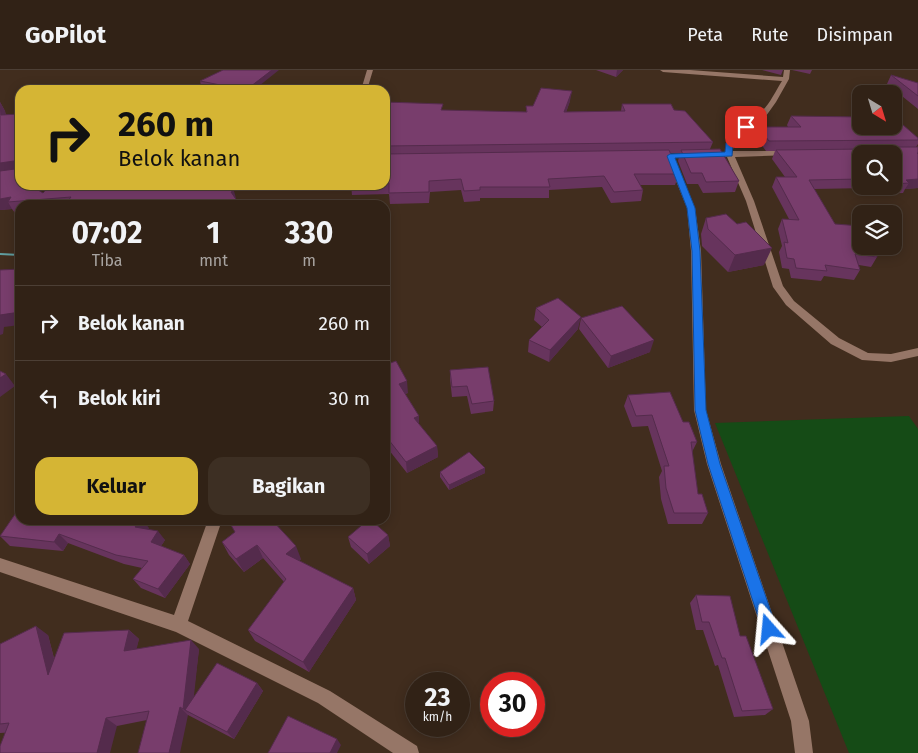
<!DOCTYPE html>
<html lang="id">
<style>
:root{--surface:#312216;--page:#3d2f23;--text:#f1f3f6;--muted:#a8a4a1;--line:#4c3f35;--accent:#d5b534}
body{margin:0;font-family:"Fira Sans",sans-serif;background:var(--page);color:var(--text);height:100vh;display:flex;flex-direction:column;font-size:19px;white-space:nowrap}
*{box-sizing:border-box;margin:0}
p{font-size:16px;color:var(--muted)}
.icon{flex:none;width:28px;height:28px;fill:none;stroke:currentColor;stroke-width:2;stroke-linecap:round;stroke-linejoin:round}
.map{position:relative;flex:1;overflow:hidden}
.details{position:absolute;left:15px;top:130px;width:375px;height:325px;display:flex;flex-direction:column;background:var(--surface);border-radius:15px;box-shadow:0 2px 12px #0003,0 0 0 1px var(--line)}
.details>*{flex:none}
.guide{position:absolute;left:15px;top:15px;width:375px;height:105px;border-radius:15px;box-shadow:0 2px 12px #0003,0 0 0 1px var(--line);background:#d5b534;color:#111;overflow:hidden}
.needle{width:32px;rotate:142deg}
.tools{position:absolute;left:852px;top:15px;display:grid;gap:10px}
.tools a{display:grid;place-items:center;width:50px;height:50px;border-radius:10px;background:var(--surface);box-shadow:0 2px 12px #0003,0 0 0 1px var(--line);font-size:25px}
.speed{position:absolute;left:405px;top:602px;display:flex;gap:10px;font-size:25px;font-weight:700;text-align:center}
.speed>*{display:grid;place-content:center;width:65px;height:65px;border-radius:50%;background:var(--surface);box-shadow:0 2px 12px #0003,0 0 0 1px var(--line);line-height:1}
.speed small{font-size:12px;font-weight:400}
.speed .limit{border:8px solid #d22;background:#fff;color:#111}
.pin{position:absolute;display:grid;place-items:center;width:42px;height:42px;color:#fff;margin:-21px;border-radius:10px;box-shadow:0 2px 8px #0006}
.me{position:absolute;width:55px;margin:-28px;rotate:342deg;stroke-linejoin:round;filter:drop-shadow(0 0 4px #0008)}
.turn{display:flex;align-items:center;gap:18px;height:105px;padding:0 20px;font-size:22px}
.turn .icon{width:65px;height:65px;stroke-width:2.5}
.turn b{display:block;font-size:35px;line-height:42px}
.eta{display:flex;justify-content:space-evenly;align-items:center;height:85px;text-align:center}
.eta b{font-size:30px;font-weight:700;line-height:35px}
.primary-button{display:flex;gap:10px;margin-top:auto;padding:10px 20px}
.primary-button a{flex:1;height:58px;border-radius:15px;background:var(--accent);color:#111;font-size:20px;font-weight:700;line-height:58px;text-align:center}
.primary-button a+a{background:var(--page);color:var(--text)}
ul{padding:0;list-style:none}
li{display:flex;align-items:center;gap:15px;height:75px;padding:0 20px;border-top:1px solid var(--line)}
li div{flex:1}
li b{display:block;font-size:19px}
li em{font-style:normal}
header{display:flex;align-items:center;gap:30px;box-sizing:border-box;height:70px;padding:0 25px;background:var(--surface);border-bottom:1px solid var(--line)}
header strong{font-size:24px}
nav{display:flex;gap:28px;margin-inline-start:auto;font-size:18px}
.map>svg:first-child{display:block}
.green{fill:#154b16}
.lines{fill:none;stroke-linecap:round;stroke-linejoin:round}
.stream{fill:#609ea0;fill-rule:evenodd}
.minor{fill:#967667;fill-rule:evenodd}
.wall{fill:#67345d;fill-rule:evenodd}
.shaded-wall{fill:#542b4c}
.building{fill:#783d6c;stroke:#542b4c}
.route{fill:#1a73e8;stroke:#114b97}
</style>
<header>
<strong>GoPilot</strong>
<nav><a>Peta</a><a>Rute</a><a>Disimpan</a></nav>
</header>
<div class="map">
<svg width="918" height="683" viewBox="0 0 918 683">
<rect width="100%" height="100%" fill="#412d1e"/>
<path class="green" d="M909 346 918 359V683H849L715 353Z"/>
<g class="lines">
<path class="stream" d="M0 183 20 184V186L0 185Z"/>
<path class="minor" d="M367 0H373L367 20H361Z
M660 0H690L783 7 784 0H790L789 9 776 32 766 46 740 64 732 81H791L795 83 791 85 735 87 754 131 783 216 794 231 839 268 868 283 891 284 918 278V286L891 292 862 290 831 274 786 235 773 217 746 131 727 87H708L704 85 708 83 725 82C728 62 746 55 760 43 770 34 775 22 782 11L663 2Z
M669 89 676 91 695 138 701 181 706 340 721 394 809 651 813 683H795L791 651 707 394 694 340 691 181 687 138 668 91Z
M208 450H222L188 551 330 621 417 676 419 683H393L318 633 176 562 0 502V488L174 545Z"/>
</g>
<path class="wall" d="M596 0H623L616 7Z
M762 0H783L781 5Z
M792 0H812L810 4Z
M891 5 918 13V39L887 14Z
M200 11 254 20H220L201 16Z
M570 31 566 42 621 41 622 34 674 40 713 72 710 79 739 111 735 122 703 123 698 114H687L678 91 680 83H670L679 104 675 115H640L643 120 641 131 611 133 602 117 549 120V128H480V131L464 132 461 120 430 122 429 133 390 134 389 124 352 125 351 115H385V32L443 40 526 42V36H533Z
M0 32 5 41 20 115H38L36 119 43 123 237 130 240 135H20V143H15L12 139 0 140Z
M791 46 918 68V74L916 77H918V118L905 119 903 123 874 124 868 118 814 119 835 154 880 179 877 185V187L871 197 859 195 860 200 854 210 824 206 821 211 791 208 789 199 782 198 779 182 782 176 778 159 782 149H789L772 117 776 107H785L772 89 775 81H766L755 66 758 57H788L787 55ZM861 84H894V116H861Z
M706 148 764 195 728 202 702 176 701 164Z
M536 238 578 259 549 292 528 282 529 270 542 257 534 250Z
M581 248 650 282 608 298 579 259Z
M385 295 408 323 405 324 419 354 437 376 438 387 407 403 385 375Z
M450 300 494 331 493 341 471 344 467 326 452 327 450 309Z
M628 325 683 352 697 372 692 382 698 424 708 443 702 454H668L661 429 659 407 662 401 648 356 632 357 624 336Z
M485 398V403L449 420 440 407V402Z
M149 458 148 459 165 470 161 476 184 485 190 494 165 528 141 518 133 509 142 498 124 494 68 473 63 481 10 476 0 466Z
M235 462 301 489 299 491 353 518 356 530 309 602 255 571 248 560 284 512 263 488 244 502 229 485 222 472Z
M388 465 390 476 369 494 351 477 348 467Z
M696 525 740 566 773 639 765 645 734 647 718 595 715 596 703 560H696L690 533Z
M129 560 139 569 136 579H199L193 628 257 613 263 621 234 669 188 645 147 650 117 656 0 663V574L48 565 54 588Z"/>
<path class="shaded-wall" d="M272 0H279L254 20H246Z
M617 0H623L616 7Z
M572 21 570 31 563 52 564 42Z
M0 32 5 41 7 55 1 45Z
M14 91 20 102 0 105V93Z
M918 109V118L905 119 909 113 906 110Z
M28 115H38L33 124Z
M234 121 237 132 231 122Z
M11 127 8 132 12 139 0 140V129Z
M772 178 764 195 728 202 735 185Z
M20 242V255L4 257 3 264 0 265V245Z
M581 247 578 259 549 292 550 280Z
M654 270 650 282 608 298 611 286Z
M6 304 15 316 0 327V308Z
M407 311 408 323 401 325 399 314Z
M419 346V357L414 348Z
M437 376 438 387 407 403 406 392Z
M485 398V403L449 420V415Z
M141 450H143L149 458 142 466 135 457Z
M158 461 165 470 158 481 151 472Z
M59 464 68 473 63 481 54 472Z
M388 465 390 476 369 494 367 484Z
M257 475 263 488 244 502 236 489Z
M296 476 301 489 291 497 286 484Z
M184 485 190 494 165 528 158 519Z
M353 518 356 530 309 602 303 592Z
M36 556 48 565 60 613 48 605Z
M129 560 139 569 134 590 124 581Z
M191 570 199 579 192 644 185 640 191 646 183 639Z
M257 613 263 621 234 669 227 662Z
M180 637 188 645 180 683H169Z
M106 648 117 656 110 683H97Z
M337 669 341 675 337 683H330Z"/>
<path class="building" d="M223 0H272L246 20 200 11Z
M891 5 918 13V26Z
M541 18 572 21 564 42 625 41 622 34H671L674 40 685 41 713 72 385 76V32L443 34 441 40 527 42 526 36H533Z
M0 35 1 45 20 44V115H30L43 123 50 115H227L234 121 231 122 240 135H100L103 132H67L71 127 8 132 11 127 0 129V101L15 99 14 91 0 93Z
M791 46 861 47V56H894V47L918 68V70L769 71 758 57H801Z
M868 77H918V83H917L918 84V109L906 110 909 113 894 114V84H861V109L809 110 835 154 861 156V176H879L880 179 874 178 877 187 855 184 860 200 825 195 827 201 796 198 794 189 787 188 784 172 788 173 782 149 799 150 776 107H797L776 80 866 79Z
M720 79 739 111 706 112 702 103H691L681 80Z
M669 80 679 104H634L643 120 614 122 604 106 548 109 550 117H480V120L464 121 461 109 429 111V122L389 123V113H385V84Z
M726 144 737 154 746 152 772 178 735 185 708 159 706 148Z
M20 199V242L0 245V200Z
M558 228 581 247 550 280 529 270 549 250 536 238Z
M622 236 654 270 611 286 581 248Z
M396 291 407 311 399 314 419 346 414 348 437 376 406 392 385 365V295Z
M488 297 494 331 472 334 467 316 452 317 450 300Z
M0 301 6 304 0 308Z
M670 322 683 352H689L697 372H691L698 424H702L708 443H674L666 418 664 396H669L652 345 636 346 628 325Z
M469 382 485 398 449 415 440 402Z
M20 437V450H141L135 457 158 461 151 472 184 485 158 519 133 509 148 491 116 485 59 464 54 472 0 466Z
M228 450H272L296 476 286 484 353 518 303 592 248 560 286 509 257 475 236 489 222 472 235 462Z
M368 450H371L388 465 367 484 348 467Z
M696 525 730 526 740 566H746L773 639 742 641 725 588H722L709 552H702Z
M36 556 48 605 64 563 129 560 124 581 191 570 183 639 180 637 169 683H138L149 641 106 648 97 683H0V676L9 653 0 654V574Z
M217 593 257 613 227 662 185 640Z
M288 646 337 669 330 683H268Z"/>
<path class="route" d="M743 56 749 57 733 74 732 86 675 88 695 138 700 181 706 340 720 394 777 559 775 565 769 567 764 565 762 559 708 394 695 340 692 181 687 138 667 86 670 84 725 82 726 73Z"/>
</svg>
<div class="tools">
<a><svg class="needle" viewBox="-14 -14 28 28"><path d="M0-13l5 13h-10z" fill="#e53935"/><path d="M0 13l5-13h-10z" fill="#a8a4a1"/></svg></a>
<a><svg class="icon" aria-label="search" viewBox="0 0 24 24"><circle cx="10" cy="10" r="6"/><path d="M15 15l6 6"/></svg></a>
<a><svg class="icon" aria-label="layers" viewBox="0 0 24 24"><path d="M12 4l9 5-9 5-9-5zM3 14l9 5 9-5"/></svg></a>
</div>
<div class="speed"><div>23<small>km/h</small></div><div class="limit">30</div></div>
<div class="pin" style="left:746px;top:57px;background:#d93025"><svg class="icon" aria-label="arrive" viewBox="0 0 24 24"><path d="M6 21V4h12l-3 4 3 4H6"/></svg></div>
<svg class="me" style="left:769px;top:559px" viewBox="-20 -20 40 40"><path d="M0-17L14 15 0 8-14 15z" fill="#1a73e8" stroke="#fff" stroke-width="4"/></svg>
<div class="guide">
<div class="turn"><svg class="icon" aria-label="right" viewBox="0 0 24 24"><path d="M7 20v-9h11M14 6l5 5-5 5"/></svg><div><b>260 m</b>Belok kanan</div></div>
</div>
<section class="details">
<div class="eta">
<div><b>07:02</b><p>Tiba</p></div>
<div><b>1</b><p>mnt</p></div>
<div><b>330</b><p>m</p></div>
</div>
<ul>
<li><svg class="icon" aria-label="right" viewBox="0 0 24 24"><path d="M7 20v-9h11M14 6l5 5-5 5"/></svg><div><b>Belok kanan</b></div><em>260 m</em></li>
<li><svg class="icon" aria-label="left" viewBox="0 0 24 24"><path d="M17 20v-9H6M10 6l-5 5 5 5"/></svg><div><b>Belok kiri</b></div><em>30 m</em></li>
</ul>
<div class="primary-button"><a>Keluar</a><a>Bagikan</a></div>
</section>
</div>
